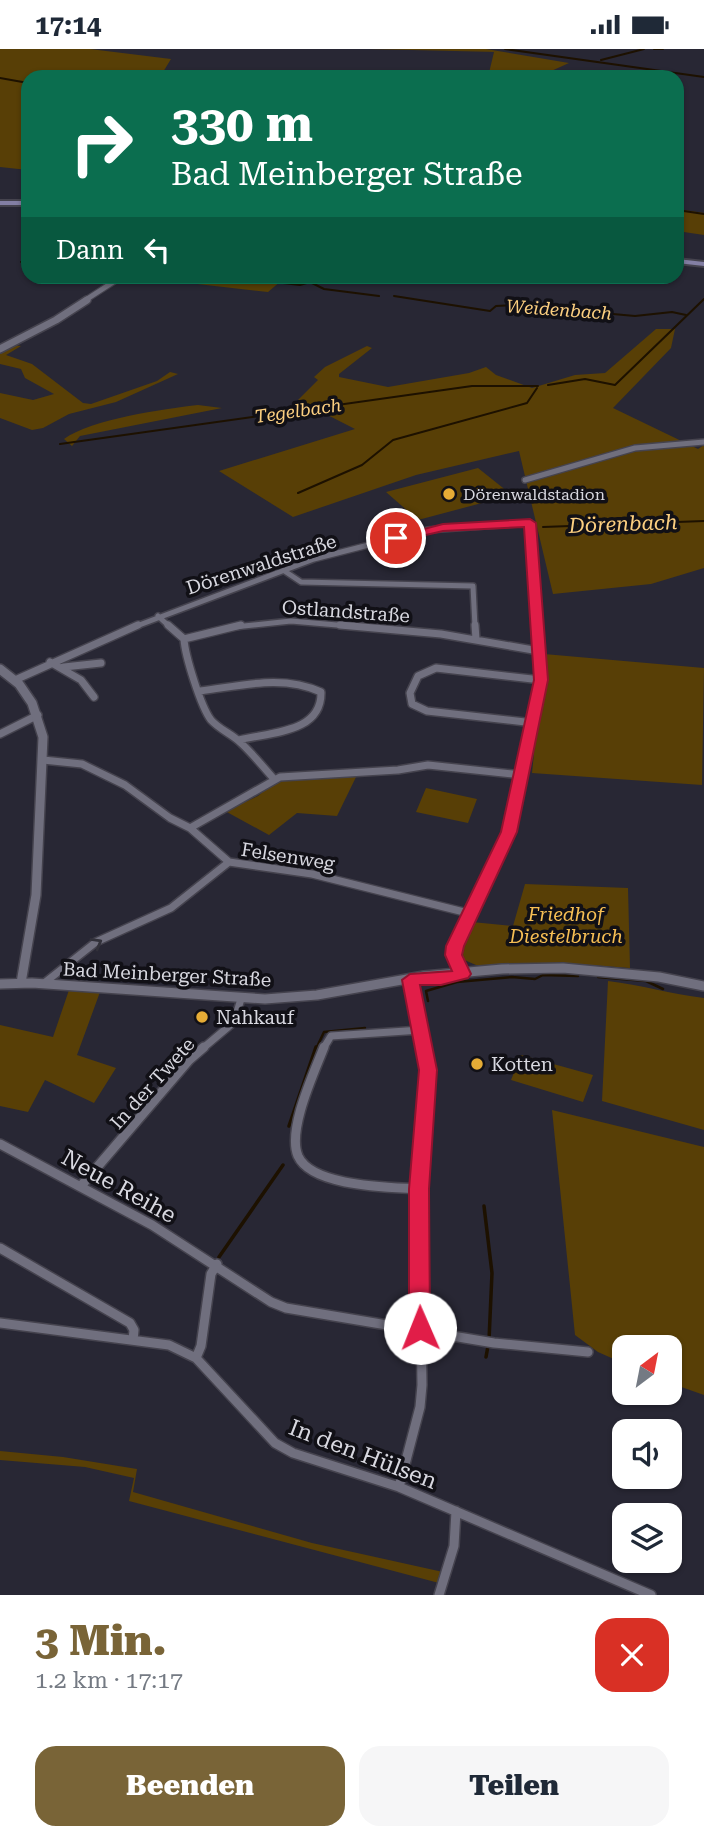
<!DOCTYPE html>
<html lang="de">
<meta charset="utf-8">
<style>
:root{--surface:#fff;--page:#f6f6f7;--text:#1f2937;--muted:#747a83;--accent:#796437}
body{margin:0;font-family:"Roboto Serif",serif;background:var(--page);color:var(--text);height:100vh;display:flex;flex-direction:column;font-size:26px;white-space:nowrap}
*{box-sizing:border-box;margin:0}
p{font-size:23px;color:var(--muted)}
.icon{flex:none;width:38px;height:38px;fill:none;stroke:currentColor;stroke-width:2;stroke-linecap:round;stroke-linejoin:round}
.map{position:relative;height:1546px;overflow:hidden}
.drawer{display:flex;flex-direction:column;background:var(--surface);flex:1}
.drawer>*{flex:none}
.banner{position:absolute;left:21px;top:21px;width:663px;height:214px;border-radius:21px;box-shadow:0 2px 5px #0004;background:#0b6e4f;color:#fff;overflow:hidden}
.needle{width:46px;rotate:32deg}
.fabs{position:absolute;left:612px;top:1286px;display:grid;gap:14px}
.fabs a{display:grid;place-items:center;width:70px;height:70px;border-radius:14px;background:var(--surface);box-shadow:0 2px 5px #0004;font-size:35px}
.pin{position:absolute;display:grid;place-items:center;width:60px;height:60px;color:#fff;margin:-30px;border:4px solid #fff;border-radius:50%;box-shadow:0 2px 7px #0007}
.me{position:absolute;width:77px;margin:-38px;rotate:359deg;stroke-linejoin:round;filter:drop-shadow(0 0 5px #0008)}
.turn{display:flex;align-items:center;gap:24px;height:147px;padding:0 35px;font-size:32px}
.turn .icon{width:91px;height:91px;stroke-width:2.5}
.turn b{display:block;font-size:49px;line-height:60px}
.then{display:flex;align-items:center;height:66px;padding:0 35px;background:#0003;gap:14px;font-size:26px}
.round{display:grid;place-items:center;flex:none;width:74px;height:74px;border-radius:21px;background:var(--page)}
.summary{display:flex;align-items:center;justify-content:space-between;height:119px;padding:0 35px}
h1{font-size:42px;font-weight:800;line-height:52px;color:var(--accent)}
.cta{display:flex;gap:14px;margin-top:auto;padding:14px 35px}
.cta a{flex:1;height:80px;border-radius:21px;background:var(--accent);color:#fff;font-size:28px;font-weight:800;line-height:80px;text-align:center}
.cta a+a{background:var(--page);color:var(--text)}
.status{display:flex;justify-content:space-between;align-items:center;height:49px;padding:0 35px;background:var(--surface);direction:ltr}
.status svg{height:19px;fill:currentColor}
.map>svg:first-child{display:block}
.green{fill:#583f06}
.lines{fill:none;stroke-linecap:round;stroke-linejoin:round}
.stream-far2{stroke:#1d1100;stroke-width:2}
.stream-far1{stroke:#1d1100;stroke-width:2.5}
.stream{stroke:#1d1100;stroke-width:3.5}
.minor-far2-casing{stroke:#45434e;stroke-width:8}
.minor-far1-casing{stroke:#45434e;stroke-width:10}
.minor-casing{stroke:#45434e;stroke-width:12}
.tertiary-far2-casing{stroke:#45434e;stroke-width:7}
.tertiary-far1-casing{stroke:#45434e;stroke-width:10}
.tertiary-casing{stroke:#45434e;stroke-width:12}
.secondary-casing{stroke:#45434e;stroke-width:4}
.minor-far2{stroke:#706f7e;stroke-width:5}
.minor-far1{stroke:#706f7e;stroke-width:7}
.minor{stroke:#706f7e;stroke-width:9}
.tertiary-far2{stroke:#706f7e;stroke-width:5}
.tertiary-far1{stroke:#706f7e;stroke-width:7}
.tertiary{stroke:#706f7e;stroke-width:9}
.secondary{fill:#837fa4;fill-rule:evenodd}
.oneway{stroke:#32313a}
.route{fill:#e11d48;stroke:#92132f;stroke-width:2}
.poi-dot{fill:#e6ac36;stroke:#111016;stroke-width:2.5}
.labels{text-anchor:middle;stroke-width:7;stroke-linejoin:round;paint-order:stroke}
.far-poi-label{font-size:16px;fill:#d8d8e0;stroke:#111016;text-anchor:start}
.far-water-label{font-size:18px;font-style:italic;fill:#fccf80;stroke:#111016}
.street-label{font-size:19px;fill:#d8d8e0;stroke:#111016}
.park-label{font-size:19px;font-style:italic;fill:#f6be54;stroke:#111016}
.poi-label{font-size:19px;fill:#d8d8e0;stroke:#111016;text-anchor:start}
.water-label{font-size:21px;font-style:italic;fill:#fccf80;stroke:#111016}
.near-street-label{font-size:23px;fill:#d8d8e0;stroke:#111016}
</style>
<div class="status"><b>17:14</b><svg viewBox="0 0 49 12"><path d="M0 12V9h3v3zM5 12V6h3v6zM10 12V3h3v9zM15 12V0h3v12zM26 1h20v11H26zM47 4h2v5h-2z"/></svg></div>
<div class="map">
<svg width="704" height="1546" viewBox="0 0 704 1546">
<rect width="100%" height="100%" fill="#282734"/>
<path class="green" d="M0 0H90L171 10 160 28H28V121L0 118Z
M368 0H486L569 14 538 28H488L494 3H497Z
M677 160 704 164V186L677 182Z
M136 228H257L281 232 268 243Z
M656 280H675L671 299 613 359 698 400 704 396V519L651 535 553 545 519 402 416 426 293 468 219 422 355 380 298 351 318 331 314 328 325 318 367 297 372 299 339 325V328L388 338 469 324 486 318 496 326 532 339 575 326 605 324Z
M12 296 21 297 6 306 32 315 83 354 91 355 157 332 170 323 178 325 116 353 69 365 43 379 32 381 0 369V344L33 351 54 345 25 329 21 320 0 315V302Z
M198 356 222 359 80 387 72 397 64 390C92 370 163 360 198 356Z
M478 419 512 446 418 471 386 443Z
M544 605 704 619 702 736 532 724Z
M357 726 337 767 297 764 269 786 225 762 258 747 275 732Z
M426 739 477 750 468 774 416 763Z
M525 835 628 839 630 919 576 915 476 916 462 910 464 894 472 873 513 877Z
M608 932C641 936 671 945 704 949V1081L602 1052Z
M69 941 100 943 77 1006 116 1019 94 1054 45 1031 28 1063 0 1057V976L53 988Z
M521 1006 593 1026 583 1053 511 1031Z
M552 1061 704 1098V1346L670 1334V1298H625V1315L598 1303 575 1286Z
M0 1402 63 1408 137 1420 133 1443 312 1494 443 1523 439 1534 129 1452 134 1429 85 1418 0 1411Z"/>
<g class="lines">
<path class="stream-far2" d="M505 0 704 28
M654 0H663
M601 11 644 0
M0 29 28 34
M677 161 704 165
M21 213 28 214
M194 228 229 233 277 234
M283 234 300 236 310 233 324 240 379 247
M394 247 490 262 496 257 513 256 635 267 672 263 686 266
M548 336 585 330 615 336 704 250
M60 395 472 337H538
M298 444 362 416 393 391 527 354 537 339
M543 478 704 472"/>
<path class="stream-far1" d="M598 928 646 932 663 940
M428 952 426 942 457 933 512 928 535 930 543 926 578 927
M316 1000 324 983 365 979"/>
<path class="stream" d="M289 1077 316 998
M484 1157 492 1224 489 1291
M219 1208 283 1116
M486 1308 488 1297"/>
<g class="minor-far2-casing">
<path id="minor-far2" d="M525 431 635 399 704 393
M283 521 301 533 473 537 475 578
M158 567 170 578
M134 578 314 510 427 481 530 474 536 578
M234 578 291 572 360 578"/>
</g>
<g class="minor-far1-casing">
<path id="minor-far1" d="M168 576 184 590 241 576
M340 576 441 585 539 602
M475 576 476 590
M184 590C185 607 201 658 211 671 220 681 232 685 241 694 253 705 263 718 274 730
M50 613 81 631 94 648
M64 618 101 614
M15 631 138 576
M200 642C241 637 282 625 321 643 322 684 271 683 239 691
M534 674 427 662 412 655 410 644 418 627 436 619 541 631
M0 685 38 666
M43 711 82 715 125 736 170 769 190 779 229 813 312 825 472 865
M190 779 280 728 398 721 428 716 522 726
M462 925 454 906 455 897 509 784 540 644 536 576
M410 931 424 1000
M43 935 96 893 171 859 229 813
M202 1000 234 973 241 950
M323 1000 331 987 421 981"/>
</g>
<g class="minor-casing">
<path id="minor" d="M324 998C314 1024 287 1081 298 1107 312 1138 390 1138 419 1140
M0 1095 152 1176 271 1253 286 1259 494 1294 588 1303
M81 1137 189 1011 204 998
M0 1199 130 1274 134 1281 133 1291
M0 1274 169 1296 196 1309 275 1394 293 1404 399 1438 651 1546
M196 1309 201 1297 211 1225 217 1215
M399 1438 420 1358 422 1336 419 1140 428 1021 423 998
M439 1546 454 1497 456 1462"/>
</g>
<g class="tertiary-far2-casing">
<path id="tertiary-far2" d="M84 252 121 228"/>
</g>
<g class="tertiary-far1-casing">
<path id="tertiary-far1" d="M0 300 56 271 87 251"/>
</g>
<g class="tertiary-casing">
<path id="tertiary" d="M0 620 19 635 32 654 43 688 36 846 21 934
M0 935 32 934 265 950 317 946 424 927 502 920 563 919 659 928 704 937"/>
</g>
<g class="secondary-casing">
<path id="secondary" d="M0 152H28V156H0Z
M677 210 704 213V217L677 214Z"/>
</g>
<use href="#minor-far2" class="minor-far2"/>
<use href="#minor-far1" class="minor-far1"/>
<use href="#minor" class="minor"/>
<use href="#tertiary-far2" class="tertiary-far2"/>
<use href="#tertiary-far1" class="tertiary-far1"/>
<use href="#tertiary" class="tertiary"/>
<use href="#secondary" class="secondary"/>
</g>
<defs><path id="oneway-chevron" d="M-2-3.5L2.5 0L-2 3.5" fill="none" stroke-width="1.6" stroke-linecap="round" stroke-linejoin="round" transform="scale(1.75)"/></defs>
<use class="oneway" href="#oneway-chevron" transform="translate(97 894) rotate(-30)"/>
<path class="route" d="M530 470 536 474 548 631 517 783 464 897 462 906 471 925 468 929 441 936H420L437 1021 429 1140 430 1279 427 1285H412L409 1279V1140L419 1021 402 931 410 925 452 922 445 906 446 897 501 783 534 631 524 478 443 482 396 493 389 489 443 475Z"/>
<g class="poi-dot">
<circle cx="449" cy="445" r="7"/>
<circle cx="202" cy="968" r="7"/>
<circle cx="477" cy="1015" r="7"/>
</g>
<g class="labels">
<g class="far-poi-label">
<text x="463" y="451">Dörenwaldstadion</text>
</g>
<g class="far-water-label">
<text transform="translate(559 261) rotate(4)" y="6">Weidenbach</text>
<text transform="translate(298 362) rotate(-8)" y="6">Tegelbach</text>
</g>
<g class="street-label">
<text transform="translate(261 515) rotate(-18)" y="7">Dörenwaldstraße</text>
<text transform="translate(346 562) rotate(4)" y="7">Ostlandstraße</text>
<text transform="translate(288 807) rotate(9)" y="7">Felsenweg</text>
<text transform="translate(167 925) rotate(3)" y="7">Bad Meinberger Straße</text>
<text transform="translate(152 1034) rotate(-48)" y="7">In der Twete</text>
</g>
<g class="park-label">
<text x="566" y="872">Friedhof<tspan x="566" dy="22">Diestelbruch</tspan></text>
</g>
<g class="poi-label">
<text x="216" y="975">Nahkauf</text>
<text x="491" y="1022">Kotten</text>
</g>
<g class="water-label">
<text transform="translate(623 475) rotate(-2)" y="7">Dörenbach</text>
</g>
<g class="near-street-label">
<text transform="translate(119 1137) rotate(29)" y="8">Neue Reihe</text>
<text transform="translate(363 1405) rotate(21)" y="8">In den Hülsen</text>
</g>
</g>
</svg>
<div class="fabs">
<a><svg class="needle" viewBox="-14 -14 28 28"><path d="M0-13l5 13h-10z" fill="#e53935"/><path d="M0 13l5-13h-10z" fill="#747a83"/></svg></a>
<a><svg class="icon" aria-label="sound" viewBox="0 0 24 24"><path d="M4 9h4l5-4v14l-5-4H4zM17 9q2 3 0 6"/></svg></a>
<a><svg class="icon" aria-label="layers" viewBox="0 0 24 24"><path d="M12 4l9 5-9 5-9-5zM3 14l9 5 9-5"/></svg></a>
</div>
<div class="pin" style="left:396px;top:489px;background:#d93025"><svg class="icon" aria-label="arrive" viewBox="0 0 24 24"><path d="M6 21V4h12l-3 4 3 4H6"/></svg></div>
<svg class="me" style="left:420px;top:1279px" viewBox="-20 -20 40 40"><circle r="19" fill="#fff"/><path d="M0-13L10 11 0 6-10 11z" fill="#e11d48"/></svg>
<div class="banner">
<div class="turn"><svg class="icon" aria-label="right" viewBox="0 0 24 24"><path d="M7 20v-9h11M14 6l5 5-5 5"/></svg><div><b>330 m</b>Bad Meinberger Straße</div></div>
<div class="then">Dann<svg class="icon" aria-label="left" viewBox="0 0 24 24"><path d="M17 20v-9H6M10 6l-5 5 5 5"/></svg></div>
</div>
</div>
<section class="drawer">
<div class="summary"><div><h1>3 Min.</h1><p>1.2 km · 17:17</p></div><a class="round" style="background:#d93025;color:#fff"><svg class="icon" aria-label="close" viewBox="0 0 24 24"><path d="M6 6l12 12M18 6L6 18"/></svg></a></div>
<div class="cta"><a>Beenden</a><a>Teilen</a></div>
</section>
